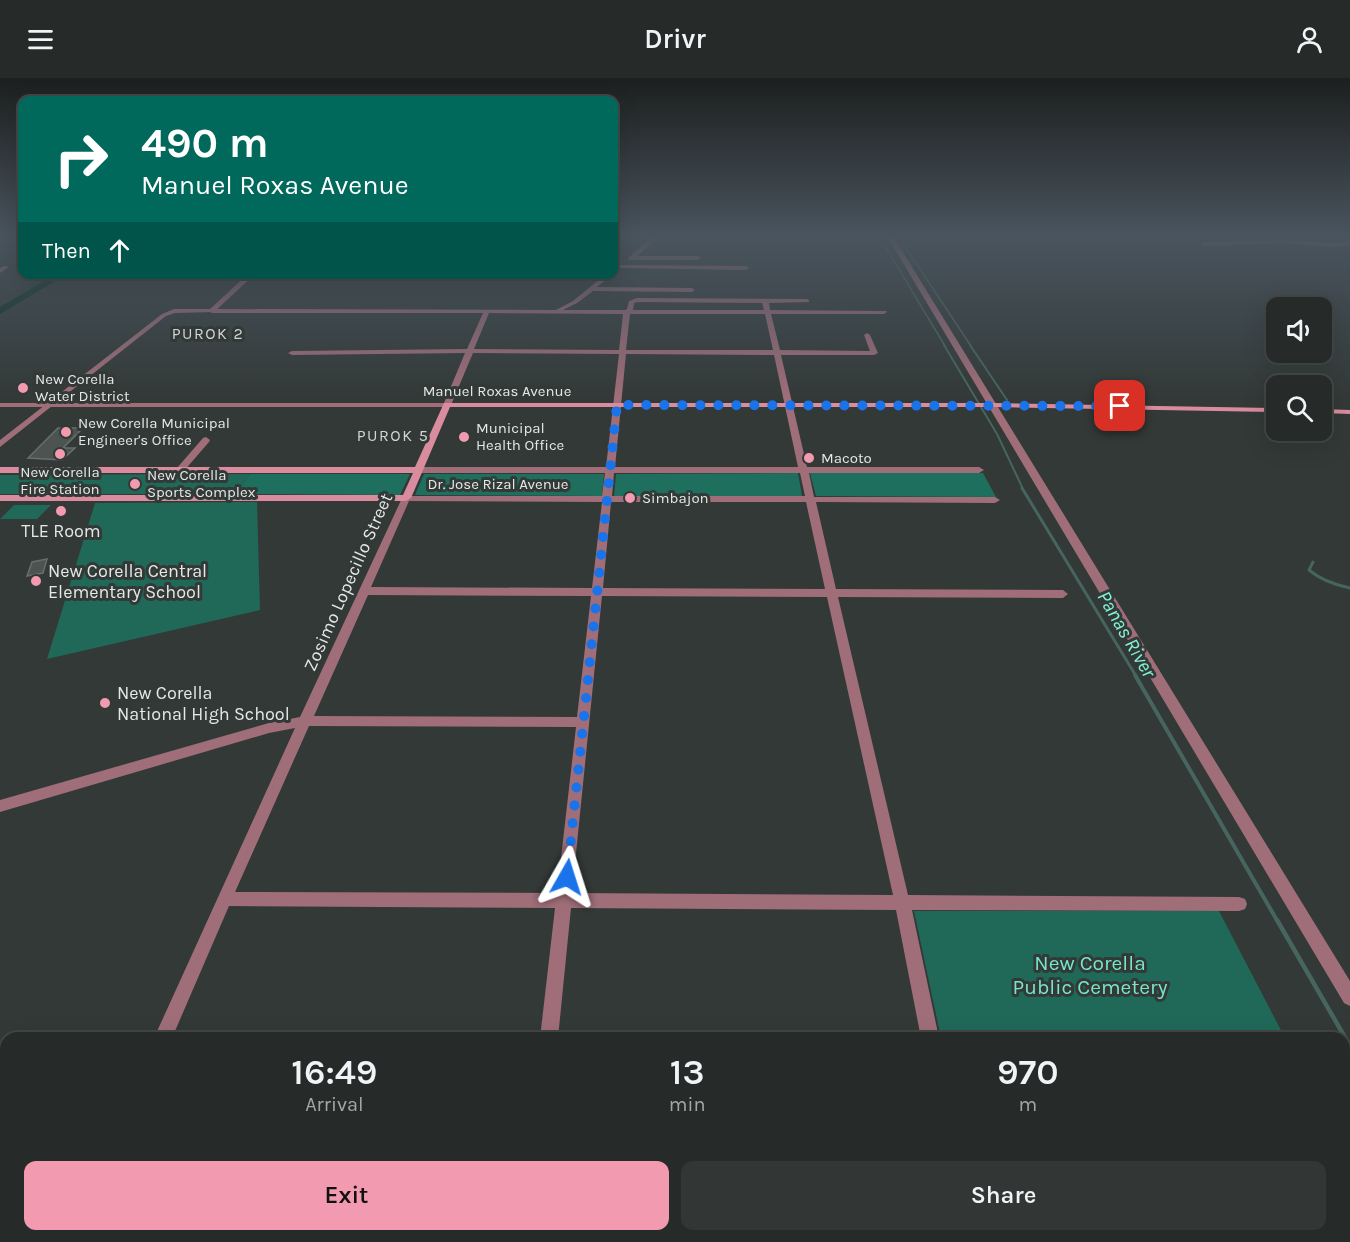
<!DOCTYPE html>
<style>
:root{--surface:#262b29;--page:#323735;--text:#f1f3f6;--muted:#a4a7a8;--line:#424746;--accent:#f29aaf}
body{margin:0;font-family:Karla,sans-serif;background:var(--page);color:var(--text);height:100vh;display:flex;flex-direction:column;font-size:22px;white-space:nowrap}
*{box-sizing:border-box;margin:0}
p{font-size:20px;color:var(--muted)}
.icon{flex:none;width:33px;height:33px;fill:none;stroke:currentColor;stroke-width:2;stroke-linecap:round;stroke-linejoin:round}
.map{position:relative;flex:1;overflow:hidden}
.side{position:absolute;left:0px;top:954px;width:1350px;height:210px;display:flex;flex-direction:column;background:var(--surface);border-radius:18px 18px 0 0;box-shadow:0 6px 24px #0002,0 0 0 2px var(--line)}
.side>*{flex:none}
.hud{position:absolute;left:18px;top:18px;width:600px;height:183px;border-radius:12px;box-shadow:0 6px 24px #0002,0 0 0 2px var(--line);background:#00695c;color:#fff;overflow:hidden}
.controls{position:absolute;left:1266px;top:219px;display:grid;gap:12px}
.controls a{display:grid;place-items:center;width:66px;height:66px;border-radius:12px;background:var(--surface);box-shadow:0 6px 24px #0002,0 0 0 2px var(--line);font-size:30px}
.pin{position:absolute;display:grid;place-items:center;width:51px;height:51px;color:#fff;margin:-26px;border-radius:12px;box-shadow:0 3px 9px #0006}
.me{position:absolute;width:66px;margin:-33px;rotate:6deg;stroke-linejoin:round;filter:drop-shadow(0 0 4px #0008)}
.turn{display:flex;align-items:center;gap:21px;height:126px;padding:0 24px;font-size:27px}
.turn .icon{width:78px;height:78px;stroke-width:2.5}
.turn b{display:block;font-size:42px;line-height:51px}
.then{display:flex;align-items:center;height:57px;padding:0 24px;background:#0003;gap:12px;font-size:22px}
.eta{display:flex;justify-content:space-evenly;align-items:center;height:102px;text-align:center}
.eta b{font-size:36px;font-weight:600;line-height:42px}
.action{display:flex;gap:12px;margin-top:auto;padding:12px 24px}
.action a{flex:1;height:69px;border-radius:12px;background:var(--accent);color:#111;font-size:24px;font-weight:600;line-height:69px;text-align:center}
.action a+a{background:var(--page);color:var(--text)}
header{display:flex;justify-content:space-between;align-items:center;height:78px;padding:0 24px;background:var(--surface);font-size:27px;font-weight:600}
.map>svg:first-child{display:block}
.green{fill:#206958}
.forest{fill:#1e6f5d}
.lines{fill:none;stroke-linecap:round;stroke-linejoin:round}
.stream-far4{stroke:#46655e;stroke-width:1.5}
.stream-far3{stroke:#46655e;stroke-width:2}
.stream-far2{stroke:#46655e;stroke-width:3}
.stream-far1{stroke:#46655e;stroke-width:4}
.stream{stroke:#46655e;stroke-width:4.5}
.river{fill:#022d24;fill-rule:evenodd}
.building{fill:#4c5351;stroke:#676e6c;stroke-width:1.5}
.minor{fill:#9f6e79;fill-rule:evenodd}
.tertiary{fill:#9f6e79;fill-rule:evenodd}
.secondary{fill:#d98c9e;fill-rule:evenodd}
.route{stroke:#1a73e8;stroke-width:10;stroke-dasharray:0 18}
.poi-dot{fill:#f29aaf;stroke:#323937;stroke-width:2}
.labels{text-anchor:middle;stroke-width:6;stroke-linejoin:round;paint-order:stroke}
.far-poi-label{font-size:15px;fill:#e4e8e7;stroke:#323937;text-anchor:start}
.far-street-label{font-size:15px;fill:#e4e8e7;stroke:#323937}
.far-neighbourhood-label{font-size:16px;letter-spacing:1.5px;fill:#cfd7d4;stroke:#323937}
.poi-label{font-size:18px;fill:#e4e8e7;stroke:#323937;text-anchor:start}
.street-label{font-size:18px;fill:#e4e8e7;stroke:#323937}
.water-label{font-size:20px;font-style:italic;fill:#83f2d5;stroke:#323937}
.near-park-label{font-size:21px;fill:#76e5c9;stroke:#323937}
</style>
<header><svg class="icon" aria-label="menu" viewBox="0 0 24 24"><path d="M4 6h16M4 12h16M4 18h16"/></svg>Drivr<svg class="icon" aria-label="person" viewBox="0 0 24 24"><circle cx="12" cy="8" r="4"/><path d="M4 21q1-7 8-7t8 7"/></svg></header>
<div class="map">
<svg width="1350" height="1164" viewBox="0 0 1350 1164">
<rect width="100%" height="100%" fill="#323937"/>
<path class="green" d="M250 396 236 416H0V397Z
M257 424 260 532 47 581 95 425Z
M14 427H51L37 441H0Z
M914 833H1219L1285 960H941Z
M1344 1073 1350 1085V1164H984L982 1158H1344Z"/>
<path class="forest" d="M798 395 802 418H614L616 396Z
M810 395H983L996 419 816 418Z
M250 396H410L400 417 236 416Z
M424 396H604L602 418 415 417Z"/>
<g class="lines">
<path class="stream-far4" d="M879 158 945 268
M898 158 971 268"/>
<path class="stream-far3" d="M944 267 997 356 1023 411
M970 267 1007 322"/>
<path class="stream-far2" d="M1022 410 1136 598
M1313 484 1309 492C1321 502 1335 507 1350 510"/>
<path class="stream-far1" d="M1135 597 1278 844"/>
<path class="stream" d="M1277 842 1350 968"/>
<path class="river" d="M56 196H67L0 236V229Z"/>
</g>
<path class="building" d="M58 350H83L63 370H75L62 382 28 380Z
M47 481 43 495 27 498 32 484Z"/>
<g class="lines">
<path class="minor" d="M653 158H660L637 178H698L701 180 698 182H628L629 179Z
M1284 161 1332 165 1350 163V167L1332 169 1284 165 1204 168 1201 166 1204 164Z
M620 187 746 188 749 190 746 192 618 190Z
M4 188 9 189 0 195V190Z
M606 196H613L597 209 692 210 695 212 692 214 593 213 577 225 563 232H625L627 231 629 223 637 220 807 221 809 222V224L769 225 770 232 886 233 887 234 884 236H771L780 272 870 273 864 257 867 255 870 257 878 275 874 277H781L807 389H979L984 392 979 395H809L814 419H995L1000 422 995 425 816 424 836 511 1063 512 1068 516 1063 520 838 519 908 817 1239 819 1245 821 1247 826 1245 831 1239 833 912 832 939 960H921L896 832 571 830 558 960H540L555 830 229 828 172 960H154L295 650 269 655 0 734V722L269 645 300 639 403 418H602L605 395H419L414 392 419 389H606L619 276 473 275 451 327 447 329H0V325H444L465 275 292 277 288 275 292 273 467 271 483 235H212L209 233 212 231 556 232 573 223ZM638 224 762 225 764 232H633L634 225ZM489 235 623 236 619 272 474 271ZM630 236H765L773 272H626ZM626 276 774 277 798 389H615ZM614 395H800L805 418H612ZM409 423 602 424 592 510 371 509ZM611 424H806L825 511 603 510ZM368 517 591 518 577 639 314 638ZM602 518 827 519 893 817 572 815ZM309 648 576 649 557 815 235 814Z
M206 359 210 362 209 364 183 394H177V390L203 360Z
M67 1158H88L86 1164H65Z
M960 1158H980L981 1164H961Z"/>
<path class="tertiary" d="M887 158H893L1350 903V928L1344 925Z
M248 196H255L214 234 175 235 166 238 0 369V362L162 236 174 231H210Z"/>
<path class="secondary" d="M444 325H994L1276 330V334L994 329H450L411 420 406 423H0V417H403L413 395H0V389H415Z
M1322 331 1350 332V336L1322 335Z"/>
</g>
<linearGradient id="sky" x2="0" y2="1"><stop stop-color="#1c1f1e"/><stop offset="0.49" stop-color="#49545e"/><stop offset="1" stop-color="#49545e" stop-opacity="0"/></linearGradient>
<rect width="1350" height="321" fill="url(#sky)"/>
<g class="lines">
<path class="route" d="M567 799 617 327 1120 328"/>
</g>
<g class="poi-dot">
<circle cx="23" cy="310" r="6"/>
<circle cx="66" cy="354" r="6"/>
<circle cx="464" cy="359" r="6"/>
<circle cx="60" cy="376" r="6"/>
<circle cx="809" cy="380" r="6"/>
<circle cx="135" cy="406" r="6"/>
<circle cx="630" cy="420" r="6"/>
<circle cx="61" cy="433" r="6"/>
<circle cx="36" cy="503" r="6"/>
<circle cx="105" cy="625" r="6"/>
</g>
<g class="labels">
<g class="far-poi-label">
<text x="35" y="306">New Corella<tspan x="35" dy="17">Water District</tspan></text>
<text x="78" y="350">New Corella Municipal<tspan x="78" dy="17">Engineer's Office</tspan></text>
<text x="476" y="355">Municipal<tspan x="476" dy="17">Health Office</tspan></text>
<text x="821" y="385">Macoto</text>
<text x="60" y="399" text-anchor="middle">New Corella<tspan x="60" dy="17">Fire Station</tspan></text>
<text x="147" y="402">New Corella<tspan x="147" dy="17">Sports Complex</tspan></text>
<text x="642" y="425">Simbajon</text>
</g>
<g class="far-street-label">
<text x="497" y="318">Manuel Roxas Avenue</text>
<text x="498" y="411">Dr. Jose Rizal Avenue</text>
</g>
<g class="far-neighbourhood-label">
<text x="208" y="261">PUROK 2</text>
<text x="393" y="363">PUROK 5</text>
</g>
<g class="poi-label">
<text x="61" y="459" text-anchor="middle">TLE Room</text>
<text x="48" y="499">New Corella Central<tspan x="48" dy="21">Elementary School</tspan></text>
<text x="117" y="621">New Corella<tspan x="117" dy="21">National High School</tspan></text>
</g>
<g class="street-label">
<text transform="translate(348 504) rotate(-66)" y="6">Zosimo Lopecillo Street</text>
</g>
<g class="water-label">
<text transform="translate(1127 556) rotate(60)" y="7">Panas River</text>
</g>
<g class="near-park-label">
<text x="1090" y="892">New Corella<tspan x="1090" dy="24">Public Cemetery</tspan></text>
</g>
</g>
</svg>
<div class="controls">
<a><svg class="icon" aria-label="sound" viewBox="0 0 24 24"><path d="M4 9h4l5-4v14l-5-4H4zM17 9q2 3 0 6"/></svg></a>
<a><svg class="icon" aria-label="search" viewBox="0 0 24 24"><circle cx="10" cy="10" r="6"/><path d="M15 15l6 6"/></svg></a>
</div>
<div class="pin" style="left:1120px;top:328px;background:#d93025"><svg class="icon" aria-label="arrive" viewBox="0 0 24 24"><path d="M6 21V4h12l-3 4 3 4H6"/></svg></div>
<svg class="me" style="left:567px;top:799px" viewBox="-20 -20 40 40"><path d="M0-17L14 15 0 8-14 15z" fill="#1a73e8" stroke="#fff" stroke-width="4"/></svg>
<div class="hud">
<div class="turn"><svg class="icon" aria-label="right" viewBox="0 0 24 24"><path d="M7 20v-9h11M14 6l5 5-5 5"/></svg><div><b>490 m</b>Manuel Roxas Avenue</div></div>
<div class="then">Then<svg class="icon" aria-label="ahead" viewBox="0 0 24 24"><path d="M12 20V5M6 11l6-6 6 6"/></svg></div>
</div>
<section class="side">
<div class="eta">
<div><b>16:49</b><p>Arrival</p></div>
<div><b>13</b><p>min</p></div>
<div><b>970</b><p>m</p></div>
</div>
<div class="action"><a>Exit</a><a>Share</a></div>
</section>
</div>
